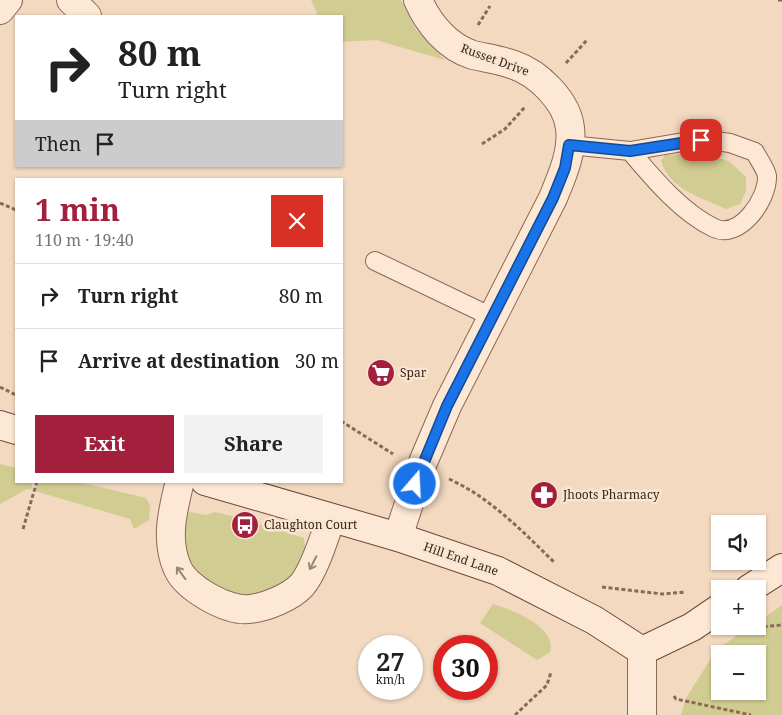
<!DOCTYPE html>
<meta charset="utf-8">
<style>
:root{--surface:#fff;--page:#f2f2f2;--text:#222;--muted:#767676;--line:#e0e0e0;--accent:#a2203c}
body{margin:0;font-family:"Noto Serif",serif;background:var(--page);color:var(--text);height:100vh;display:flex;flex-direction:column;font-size:19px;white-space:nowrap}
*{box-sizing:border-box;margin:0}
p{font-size:16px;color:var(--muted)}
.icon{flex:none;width:28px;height:28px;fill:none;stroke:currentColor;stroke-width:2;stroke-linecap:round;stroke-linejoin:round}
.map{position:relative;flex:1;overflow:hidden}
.side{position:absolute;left:15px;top:178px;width:328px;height:305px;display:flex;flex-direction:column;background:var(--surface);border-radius:0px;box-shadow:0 1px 4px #0004}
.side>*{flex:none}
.hud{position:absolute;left:15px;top:15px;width:328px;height:152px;border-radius:0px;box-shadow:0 1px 4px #0004;background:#fff;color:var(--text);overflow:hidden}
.tools{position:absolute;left:711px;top:515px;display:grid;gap:10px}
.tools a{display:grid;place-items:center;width:55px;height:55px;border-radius:0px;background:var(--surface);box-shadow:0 1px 4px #0004;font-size:25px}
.speed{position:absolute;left:358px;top:635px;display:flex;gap:10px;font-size:25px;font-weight:700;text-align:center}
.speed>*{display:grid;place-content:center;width:65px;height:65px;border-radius:50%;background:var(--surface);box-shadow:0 1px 4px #0004;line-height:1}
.speed small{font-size:12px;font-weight:400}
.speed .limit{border:8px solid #d22;background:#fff;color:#111}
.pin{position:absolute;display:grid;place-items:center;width:42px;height:42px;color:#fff;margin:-21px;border-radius:10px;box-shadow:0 2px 8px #0006}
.me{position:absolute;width:55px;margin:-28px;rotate:19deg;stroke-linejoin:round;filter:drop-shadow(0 0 4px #0008)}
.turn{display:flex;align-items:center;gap:18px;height:105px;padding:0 20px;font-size:22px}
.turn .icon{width:65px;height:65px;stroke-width:2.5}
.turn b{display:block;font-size:35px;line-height:42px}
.then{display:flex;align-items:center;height:48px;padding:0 20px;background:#0003;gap:10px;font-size:19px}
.round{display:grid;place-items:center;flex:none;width:52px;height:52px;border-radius:0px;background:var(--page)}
.headline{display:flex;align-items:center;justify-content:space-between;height:85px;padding:0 20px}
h1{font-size:30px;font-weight:700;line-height:38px;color:var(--accent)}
.action{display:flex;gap:10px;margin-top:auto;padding:10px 20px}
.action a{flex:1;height:58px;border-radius:0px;background:var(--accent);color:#fff;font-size:20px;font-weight:700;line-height:58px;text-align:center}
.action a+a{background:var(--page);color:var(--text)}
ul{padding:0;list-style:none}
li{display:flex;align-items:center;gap:15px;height:65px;padding:0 20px;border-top:1px solid var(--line)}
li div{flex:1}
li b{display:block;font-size:19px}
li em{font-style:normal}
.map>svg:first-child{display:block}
.green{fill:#d1cc92;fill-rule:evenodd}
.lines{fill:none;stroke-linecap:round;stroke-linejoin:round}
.lane-casing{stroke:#8d6856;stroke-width:20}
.street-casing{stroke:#8d6856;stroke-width:30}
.secondary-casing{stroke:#6f4939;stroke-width:30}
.path{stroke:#8d6856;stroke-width:3;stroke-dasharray:4 2.5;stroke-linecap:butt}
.lane{stroke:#fce8d4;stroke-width:18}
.street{stroke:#fce8d4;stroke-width:28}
.secondary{stroke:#fce8d4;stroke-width:28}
.oneway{stroke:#9c8678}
.route-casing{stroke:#114b97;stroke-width:12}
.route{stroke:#1a73e8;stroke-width:9}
.labels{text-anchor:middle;stroke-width:5;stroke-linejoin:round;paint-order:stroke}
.street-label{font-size:12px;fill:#3b241c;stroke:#f9e5d0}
.poi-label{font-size:12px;fill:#3b241c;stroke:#f9e5d0;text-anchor:start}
</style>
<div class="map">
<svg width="782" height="715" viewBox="0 0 782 715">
<rect width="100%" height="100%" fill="#f2d9c0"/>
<path class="green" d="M311 0H401L416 30 445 60 376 40 341 42V16H318Z
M706 153 730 162 746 177V191L740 204 726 209C701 197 670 190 661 161L665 155Z
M0 464 16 468V481H33L31 490 27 489 0 504Z
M38 481H75L146 498 150 505 149 520 134 529 130 519 35 491Z
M189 512 206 515 215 512 240 518 237 527 251 532 255 523 304 538C304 543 307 552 305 557 299 576 272 596 252 596 207 595 166 557 189 512Z
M493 604C513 610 557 627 550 652L537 660 480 623Z
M782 605V715H681L686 698 717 649 751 626H758V622ZM720 654H758V691H720Z"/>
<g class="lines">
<g class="lane-casing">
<path id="lane" d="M569 145 630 151 701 139 730 143 755 152C758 159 766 169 767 176 768 199 740 240 714 228 681 212 653 178 630 151
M375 261 492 317"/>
</g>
<g class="street-casing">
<path id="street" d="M71 0 87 16
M0 10 8 0
M180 481C173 509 165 539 177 567 185 588 228 612 250 609 267 607 291 597 302 585 314 571 325 536 331 518
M398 537 421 467 447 406 553 198C562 176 573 152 570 128 567 101 538 73 514 65 501 60 486 58 473 55 447 47 428 23 418 0
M642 715V651"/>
</g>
<g class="secondary-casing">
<path id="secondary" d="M0 425 16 430
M205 481 398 537 498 571 594 620 642 651 692 627 720 608
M749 589 782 568"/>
</g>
<path class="path" d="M778 0H782
M478 25 490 6
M566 63 588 39
M482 144 505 129 525 107
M0 203 16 210
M0 387 16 395
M341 421 393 454
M449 479C491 498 523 532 555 563
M23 529 37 481
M602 587 663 594 685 592
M758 625 760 627 782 625
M674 696 676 699 751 715
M515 715 547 685 551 672"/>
<use href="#lane" class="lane"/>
<use href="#street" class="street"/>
<use href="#secondary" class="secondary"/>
</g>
<defs><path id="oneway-shaft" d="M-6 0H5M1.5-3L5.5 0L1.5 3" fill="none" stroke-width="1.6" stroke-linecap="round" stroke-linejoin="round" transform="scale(1.25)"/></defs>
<g class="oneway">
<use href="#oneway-shaft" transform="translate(313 563) rotate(117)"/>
<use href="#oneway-shaft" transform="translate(181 573) rotate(-126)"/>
</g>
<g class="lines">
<g class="route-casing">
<path id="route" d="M415 484 447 406 553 198 565 168 569 145 630 151 701 140"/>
</g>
<use href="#route" class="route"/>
</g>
<defs>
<g id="supermarket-disc" transform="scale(1.4375)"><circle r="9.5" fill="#a2203c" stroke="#f9e5d0"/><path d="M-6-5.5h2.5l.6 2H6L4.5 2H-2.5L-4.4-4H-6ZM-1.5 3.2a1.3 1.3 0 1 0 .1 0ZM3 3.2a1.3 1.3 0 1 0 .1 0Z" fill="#fff"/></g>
<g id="pharmacy-disc" transform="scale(1.4375)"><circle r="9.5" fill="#a2203c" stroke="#f9e5d0"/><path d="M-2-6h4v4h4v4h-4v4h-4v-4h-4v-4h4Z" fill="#fff"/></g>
<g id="bus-disc" transform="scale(1.4375)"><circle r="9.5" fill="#a2203c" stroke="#f9e5d0"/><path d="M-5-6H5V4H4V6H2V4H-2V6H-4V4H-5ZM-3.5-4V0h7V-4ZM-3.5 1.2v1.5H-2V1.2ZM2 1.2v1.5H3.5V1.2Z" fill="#fff"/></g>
</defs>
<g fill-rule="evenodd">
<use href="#supermarket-disc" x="381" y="373"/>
<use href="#pharmacy-disc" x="544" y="495"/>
<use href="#bus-disc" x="245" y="525"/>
</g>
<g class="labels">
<g class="street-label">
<text transform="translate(495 60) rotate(20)" y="4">Russet Drive</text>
<text transform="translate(461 559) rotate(19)" y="4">Hill End Lane</text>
</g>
<g class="poi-label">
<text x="400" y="377">Spar</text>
<text x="563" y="499">Jhoots Pharmacy</text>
<text x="264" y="529">Claughton Court</text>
</g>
</g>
</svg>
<div class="tools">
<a><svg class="icon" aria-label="sound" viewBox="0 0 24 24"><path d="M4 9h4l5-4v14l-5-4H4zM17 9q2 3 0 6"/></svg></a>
<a>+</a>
<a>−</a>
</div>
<div class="speed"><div>27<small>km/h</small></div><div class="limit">30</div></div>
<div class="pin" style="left:701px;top:140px;background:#d93025"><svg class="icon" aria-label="arrive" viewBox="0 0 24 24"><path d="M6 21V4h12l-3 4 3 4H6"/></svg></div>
<svg class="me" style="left:415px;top:484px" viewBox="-20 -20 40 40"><circle r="17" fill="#1a73e8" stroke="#fff" stroke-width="3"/><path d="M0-11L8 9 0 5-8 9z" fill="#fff"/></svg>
<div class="hud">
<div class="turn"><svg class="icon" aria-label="right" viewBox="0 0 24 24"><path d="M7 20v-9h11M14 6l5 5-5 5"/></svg><div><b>80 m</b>Turn right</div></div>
<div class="then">Then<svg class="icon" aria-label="arrive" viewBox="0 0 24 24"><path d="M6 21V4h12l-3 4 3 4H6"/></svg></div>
</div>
<section class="side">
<div class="headline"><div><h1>1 min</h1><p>110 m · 19:40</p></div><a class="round" style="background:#d93025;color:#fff"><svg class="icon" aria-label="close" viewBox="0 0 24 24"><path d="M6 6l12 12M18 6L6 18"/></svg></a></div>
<ul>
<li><svg class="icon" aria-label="right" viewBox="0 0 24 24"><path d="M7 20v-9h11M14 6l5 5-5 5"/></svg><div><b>Turn right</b></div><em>80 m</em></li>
<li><svg class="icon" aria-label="arrive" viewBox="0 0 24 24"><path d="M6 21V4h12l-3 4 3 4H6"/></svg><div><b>Arrive at destination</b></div><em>30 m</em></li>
</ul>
<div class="action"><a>Exit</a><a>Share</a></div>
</section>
</div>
